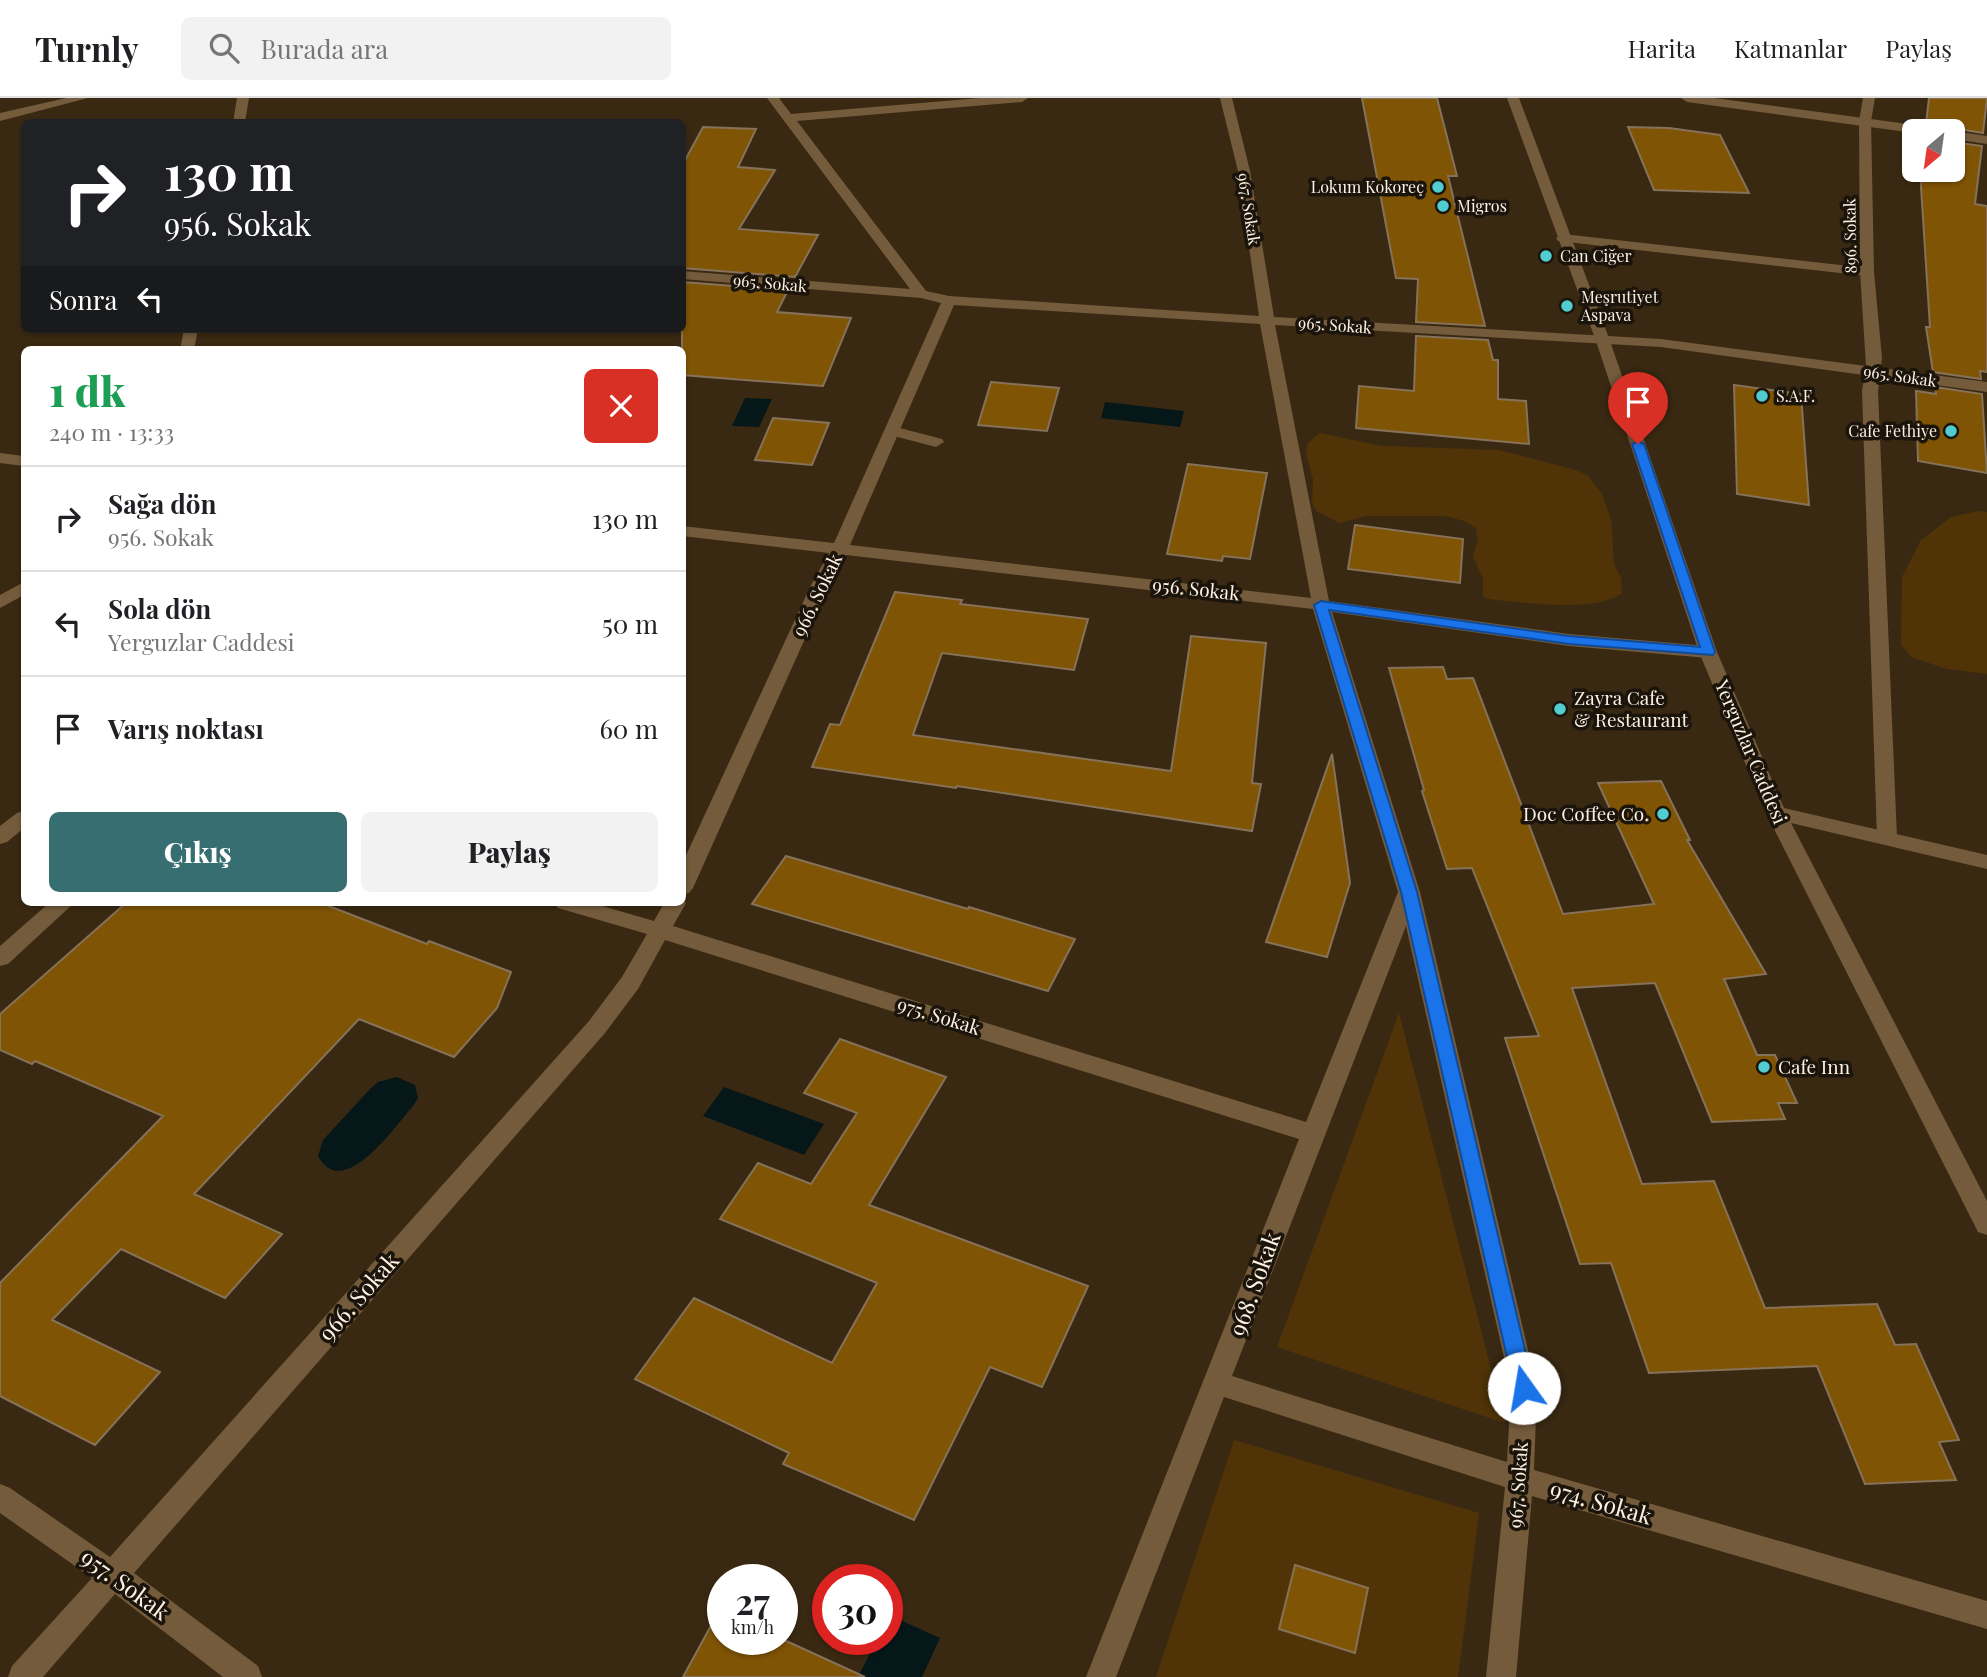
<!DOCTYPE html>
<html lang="tr">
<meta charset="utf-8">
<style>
:root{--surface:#fff;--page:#f2f2f2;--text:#202124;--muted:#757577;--line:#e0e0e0;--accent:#366e72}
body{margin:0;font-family:"Playfair Display",serif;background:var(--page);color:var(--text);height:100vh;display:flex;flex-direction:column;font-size:26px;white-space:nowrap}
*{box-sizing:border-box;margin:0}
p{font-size:23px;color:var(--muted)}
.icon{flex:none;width:38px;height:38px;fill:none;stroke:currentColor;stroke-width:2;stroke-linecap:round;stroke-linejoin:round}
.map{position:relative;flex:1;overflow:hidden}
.panel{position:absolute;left:21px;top:248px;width:665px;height:560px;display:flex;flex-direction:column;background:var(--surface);border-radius:10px;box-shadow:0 2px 5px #0004}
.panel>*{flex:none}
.guide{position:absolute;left:21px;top:21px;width:665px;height:214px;border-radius:10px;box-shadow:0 2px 5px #0004;background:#202124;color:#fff;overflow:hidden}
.needle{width:46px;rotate:209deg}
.tools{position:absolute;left:1902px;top:21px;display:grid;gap:14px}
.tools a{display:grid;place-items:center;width:63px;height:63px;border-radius:10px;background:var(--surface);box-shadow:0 2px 5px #0004;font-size:35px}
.speed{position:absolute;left:707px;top:1466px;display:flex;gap:14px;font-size:35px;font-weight:700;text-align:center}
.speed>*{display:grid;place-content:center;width:91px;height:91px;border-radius:50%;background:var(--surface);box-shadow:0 2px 5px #0004;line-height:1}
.speed small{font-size:18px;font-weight:400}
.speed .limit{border:10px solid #d22;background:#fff;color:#111}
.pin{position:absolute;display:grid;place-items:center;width:60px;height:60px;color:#fff;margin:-72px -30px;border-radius:50% 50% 50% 0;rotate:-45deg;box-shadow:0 0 7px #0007}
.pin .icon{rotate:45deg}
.me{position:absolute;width:77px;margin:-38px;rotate:347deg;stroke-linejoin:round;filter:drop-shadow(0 0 5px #0008)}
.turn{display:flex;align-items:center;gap:24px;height:147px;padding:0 28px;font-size:32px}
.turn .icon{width:91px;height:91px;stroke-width:2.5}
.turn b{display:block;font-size:49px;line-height:60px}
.then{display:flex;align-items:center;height:66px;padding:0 28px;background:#0003;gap:14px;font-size:26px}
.round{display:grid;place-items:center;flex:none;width:74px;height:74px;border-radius:10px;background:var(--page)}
.overview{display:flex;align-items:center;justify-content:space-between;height:119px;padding:0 28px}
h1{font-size:42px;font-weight:800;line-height:52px;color:#1e9e55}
.primary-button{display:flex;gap:14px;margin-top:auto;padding:14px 28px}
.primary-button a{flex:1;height:80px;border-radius:10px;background:var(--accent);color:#fff;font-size:28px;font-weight:800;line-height:80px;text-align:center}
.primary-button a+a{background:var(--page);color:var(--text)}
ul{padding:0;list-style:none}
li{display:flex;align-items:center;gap:21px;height:105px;padding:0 28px;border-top:2px solid var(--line)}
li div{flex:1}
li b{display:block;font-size:26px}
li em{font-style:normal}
header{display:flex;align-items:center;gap:42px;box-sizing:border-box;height:98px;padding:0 35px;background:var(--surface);border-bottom:2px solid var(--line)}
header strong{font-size:33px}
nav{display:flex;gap:38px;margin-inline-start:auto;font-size:24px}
.search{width:490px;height:63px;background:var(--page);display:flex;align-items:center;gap:18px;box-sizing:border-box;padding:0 24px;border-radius:10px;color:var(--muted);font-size:26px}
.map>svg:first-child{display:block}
.green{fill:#503407}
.water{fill:#051718}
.building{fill:#805405;stroke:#857259;stroke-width:2}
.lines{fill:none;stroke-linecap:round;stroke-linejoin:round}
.service{fill:#745b3b;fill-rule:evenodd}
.minor{fill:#745b3b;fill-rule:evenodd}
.tertiary{fill:#745b3b;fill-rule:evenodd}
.route{fill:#1a73e8;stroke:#114b97;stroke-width:2}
.poi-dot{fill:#51ccd1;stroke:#1b140a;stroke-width:2.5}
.labels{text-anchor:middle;stroke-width:7;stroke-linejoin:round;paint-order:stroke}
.far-poi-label{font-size:16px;fill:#fcf1e3;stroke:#1b140a;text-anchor:start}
.far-street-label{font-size:16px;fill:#fcf1e3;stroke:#1b140a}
.street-label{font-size:19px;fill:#fcf1e3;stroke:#1b140a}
.poi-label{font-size:19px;fill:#fcf1e3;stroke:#1b140a;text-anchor:start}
.near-street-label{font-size:23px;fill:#fcf1e3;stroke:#1b140a}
</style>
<header>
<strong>Turnly</strong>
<div class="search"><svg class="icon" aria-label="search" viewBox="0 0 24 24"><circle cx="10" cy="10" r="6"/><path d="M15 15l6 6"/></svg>Burada ara</div>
<nav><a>Harita</a><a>Katmanlar</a><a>Paylaş</a></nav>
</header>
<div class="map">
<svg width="1987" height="1579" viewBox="0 0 1987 1579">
<rect width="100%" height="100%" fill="#3a2912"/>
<path class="green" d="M1320 335 1382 348 1499 352 1576 372 1588 378 1602 396 1611 421 1614 466 1621 480 1622 495C1596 515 1523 505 1490 501L1483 499V480L1473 459 1478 442 1476 430 1464 423 1445 418H1366L1340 425 1316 413 1312 404 1313 381 1306 356 1308 345Z
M1978 413 1987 414V576L1947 571 1911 559 1901 546 1902 479 1921 442 1951 419Z
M1399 915 1505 1325 1277 1249Z
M1234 1342 1479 1415 1458 1579H1156Z"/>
<path class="water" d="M745 300 772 301 759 329 732 328Z
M1105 304 1184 313 1180 329 1101 320Z
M397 979 415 987 418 1000 413 1008C396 1027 343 1105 318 1058L323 1042 371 990 378 984Z
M724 989 824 1026 804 1057 703 1018Z
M889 1517 940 1540 922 1579H858L877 1542H887Z"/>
<path class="building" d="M1362 0H1437L1457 78H1448L1485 228 1416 224 1418 181 1396 180Z
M1929 0H1987L1983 35 1953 30 1950 33H1938L1926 26Z
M703 29 756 31 738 69 775 72 739 131 818 137 795 179 682 170V68Z
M1628 29 1669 30 1720 37 1749 95 1654 92Z
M1953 44 1982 48 1975 106 1987 108V274L1980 273 1981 281 1933 274 1926 229H1930L1921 89 1922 72H1953Z
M682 184 788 192 777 214 851 220 823 288 682 277Z
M1416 238 1488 242 1493 262H1498V301L1526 303 1529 346 1356 330 1359 288 1414 293Z
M991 284 1059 290 1047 333 978 327Z
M1734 287 1801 296 1809 407 1737 396Z
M1935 289 1982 296 1987 375 1918 363 1916 293 1936 296Z
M773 320 829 325 812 367 755 362Z
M1188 366 1267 375 1250 461 1223 458 1222 463 1167 456Z
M1355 427 1463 441 1460 485 1348 471Z
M895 494 962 502 960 506 1088 521 1074 572 942 555 913 637 1171 673 1191 538 1266 545 1252 685 1261 686 1252 733 957 688 956 690 812 669 830 626 840 627Z
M1443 569 1447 581 1473 580 1563 816 1654 806 1598 685 1661 683 1690 742H1687L1766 876 1724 881 1757 957H1775L1797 1005H1778L1785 1021 1712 1024 1655 885 1572 890 1642 1086 1714 1083 1765 1210 1877 1206 1895 1247 1916 1246 1959 1342 1939 1344 1956 1382 1865 1386 1817 1268 1649 1275 1611 1165 1580 1166 1505 940 1539 938 1472 770 1447 771 1422 693 1424 692 1389 570Z
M1332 656 1350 785 1327 859 1266 844Z
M786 758 968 811 969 809 1075 841 1048 893 752 806Z
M126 805H321L427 846 429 843 511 874 497 910 454 959 359 921 194 1096 282 1136 225 1200 121 1151 52 1222 160 1274 95 1347 0 1298V1185L163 1018 35 963 32 966 0 952V916Z
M840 941 946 979 869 1107 1088 1188 1042 1289 990 1269 914 1422 783 1366 789 1355 635 1281 694 1200 832 1265 877 1185 720 1121 758 1065 811 1086 857 1015 804 995Z
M1295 1467 1368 1490 1355 1555 1279 1531Z
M719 1513 723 1514V1542L782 1541 865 1579H683Z"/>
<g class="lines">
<path class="service" d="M1563 136 1867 170 1874 174 1867 178 1558 143 1556 140Z
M1873 269 1881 274 1878 293 1897 740 1894 745H1880L1877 740 1862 293 1865 274Z
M892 328 942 341 944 344 936 349 886 336 884 333Z
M49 805H74L8 866 0 868V848Z"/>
<path class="minor" d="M66 0H88L0 23V15Z
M237 0H249L245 24H233Z
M767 0H779L791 16 980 0H1028L1022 4 797 23 926 193 949 198 1259 218 1238 73 1220 0H1232L1250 73 1274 219 1661 241 1866 268 1860 174 1859 23 1863 0H1875L1871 23 1874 174 1882 260 1881 270 1987 284V294L1661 249 1275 227 1329 503 1569 536 1708 548 1717 554 1708 560 1569 548 1332 514 1420 794 1537 1290 1534 1372 1987 1503V1531L1532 1398 1516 1579H1486L1505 1389 1224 1299 1116 1579H1086L1299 1041 665 842 638 891 605 935 134 1475 258 1568 262 1579H223L115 1496 43 1579H8L12 1568 92 1480 0 1415V1386L10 1390 110 1459 589 923 622 879 647 836 558 810 554 805H592L654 823 664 805H682V800L686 805 673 828 1306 1024 1398 794 1313 511 846 457 829 487 693 790 689 795 682 797V766L811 487 829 455 682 438V428L834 445 941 205 921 200 682 181V173L910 191ZM954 207 1260 226 1311 500 850 447ZM1406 828 1511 1290 1507 1364 1232 1278Z
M184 231H198L194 252H180Z
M0 355 24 358V368L0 365Z
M24 484V497L0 510V497Z
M24 713V730L7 744 0 746V728L17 715Z"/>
<path class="tertiary" d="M1507 0H1519L1610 243 1717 554 1784 710 1987 757V771L1791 725 1987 1103V1137L1978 1134 1766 715 1699 554 1596 243Z
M1681 0H1714L1930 29 1936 33 1914 35 1687 4Z
M1953 33 1987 38V46L1953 41Z"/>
</g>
<path class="route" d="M1638 343 1644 346 1715 554 1713 557 1569 546 1329 512 1417 794 1534 1290 1531 1297 1524 1299 1517 1297 1514 1290 1401 794 1314 507 1321 503 1569 538 1700 549 1632 346Z"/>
<g class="poi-dot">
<circle cx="1438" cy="89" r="7"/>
<circle cx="1443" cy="108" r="7"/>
<circle cx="1546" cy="158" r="7"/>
<circle cx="1567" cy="208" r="7"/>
<circle cx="1762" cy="298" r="7"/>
<circle cx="1951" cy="333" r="7"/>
<circle cx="1560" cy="611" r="7"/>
<circle cx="1663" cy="716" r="7"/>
<circle cx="1764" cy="969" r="7"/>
</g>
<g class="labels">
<g class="far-poi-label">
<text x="1424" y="95" text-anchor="end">Lokum Kokoreç</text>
<text x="1457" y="114">Migros</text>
<text x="1560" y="164">Can Ciğer</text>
<text x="1581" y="205">Meşrutiyet<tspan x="1581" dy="18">Aspava</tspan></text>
<text x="1776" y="304">S.A.F.</text>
<text x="1937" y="339" text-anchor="end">Cafe Fethiye</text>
</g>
<g class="far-street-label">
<text transform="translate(1249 111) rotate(81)" y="6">967. Sokak</text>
<text transform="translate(1850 138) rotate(-91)" y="6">896. Sokak</text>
<text transform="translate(770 185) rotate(5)" y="6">965. Sokak</text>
<text transform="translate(1335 227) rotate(4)" y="6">965. Sokak</text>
<text transform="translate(1900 278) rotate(8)" y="6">965. Sokak</text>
</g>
<g class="street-label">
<text transform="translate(1196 491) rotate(6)" y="7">956. Sokak</text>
<text transform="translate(817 497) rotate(-64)" y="7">966. Sokak</text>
<text transform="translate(1751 654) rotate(67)" y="7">Yerguzlar Caddesi</text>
<text transform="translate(939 918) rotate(17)" y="7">975. Sokak</text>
<text transform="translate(1518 1387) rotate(-86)" y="7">967. Sokak</text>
</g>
<g class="poi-label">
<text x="1574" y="607">Zayra Cafe<tspan x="1574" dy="22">&amp; Restaurant</tspan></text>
<text x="1649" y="723" text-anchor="end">Doc Coffee Co.</text>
<text x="1778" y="976">Cafe Inn</text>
</g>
<g class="near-street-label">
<text transform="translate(1255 1186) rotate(-70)" y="8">968. Sokak</text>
<text transform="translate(359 1199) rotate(-49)" y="8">966. Sokak</text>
<text transform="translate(1601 1405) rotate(16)" y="8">974. Sokak</text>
<text transform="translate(125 1487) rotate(36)" y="8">957. Sokak</text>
</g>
</g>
</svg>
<div class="tools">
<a><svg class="needle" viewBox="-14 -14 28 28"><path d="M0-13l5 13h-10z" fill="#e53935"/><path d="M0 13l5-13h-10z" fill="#757577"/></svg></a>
</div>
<div class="speed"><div>27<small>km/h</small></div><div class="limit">30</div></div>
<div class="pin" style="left:1638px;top:346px;background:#d93025"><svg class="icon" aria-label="arrive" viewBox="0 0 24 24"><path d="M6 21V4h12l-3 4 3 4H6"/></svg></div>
<svg class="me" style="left:1524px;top:1290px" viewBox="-20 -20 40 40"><circle r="19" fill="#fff"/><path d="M0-13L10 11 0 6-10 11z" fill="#1a73e8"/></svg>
<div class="guide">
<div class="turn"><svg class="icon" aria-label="right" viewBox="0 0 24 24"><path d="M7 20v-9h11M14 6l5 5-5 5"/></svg><div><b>130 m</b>956. Sokak</div></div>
<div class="then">Sonra<svg class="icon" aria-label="left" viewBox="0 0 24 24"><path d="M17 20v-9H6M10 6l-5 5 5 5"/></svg></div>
</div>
<section class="panel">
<div class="overview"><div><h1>1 dk</h1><p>240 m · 13:33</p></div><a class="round" style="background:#d93025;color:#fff"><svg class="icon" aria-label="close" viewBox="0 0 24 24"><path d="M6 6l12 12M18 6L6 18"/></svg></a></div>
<ul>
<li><svg class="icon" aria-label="right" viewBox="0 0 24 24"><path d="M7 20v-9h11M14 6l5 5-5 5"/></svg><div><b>Sağa dön</b><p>956. Sokak</p></div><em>130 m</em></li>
<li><svg class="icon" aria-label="left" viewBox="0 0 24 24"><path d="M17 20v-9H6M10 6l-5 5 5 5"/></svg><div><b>Sola dön</b><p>Yerguzlar Caddesi</p></div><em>50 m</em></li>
<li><svg class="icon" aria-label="arrive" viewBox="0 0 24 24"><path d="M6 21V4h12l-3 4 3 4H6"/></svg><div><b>Varış noktası</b></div><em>60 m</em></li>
</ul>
<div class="primary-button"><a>Çıkış</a><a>Paylaş</a></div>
</section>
</div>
